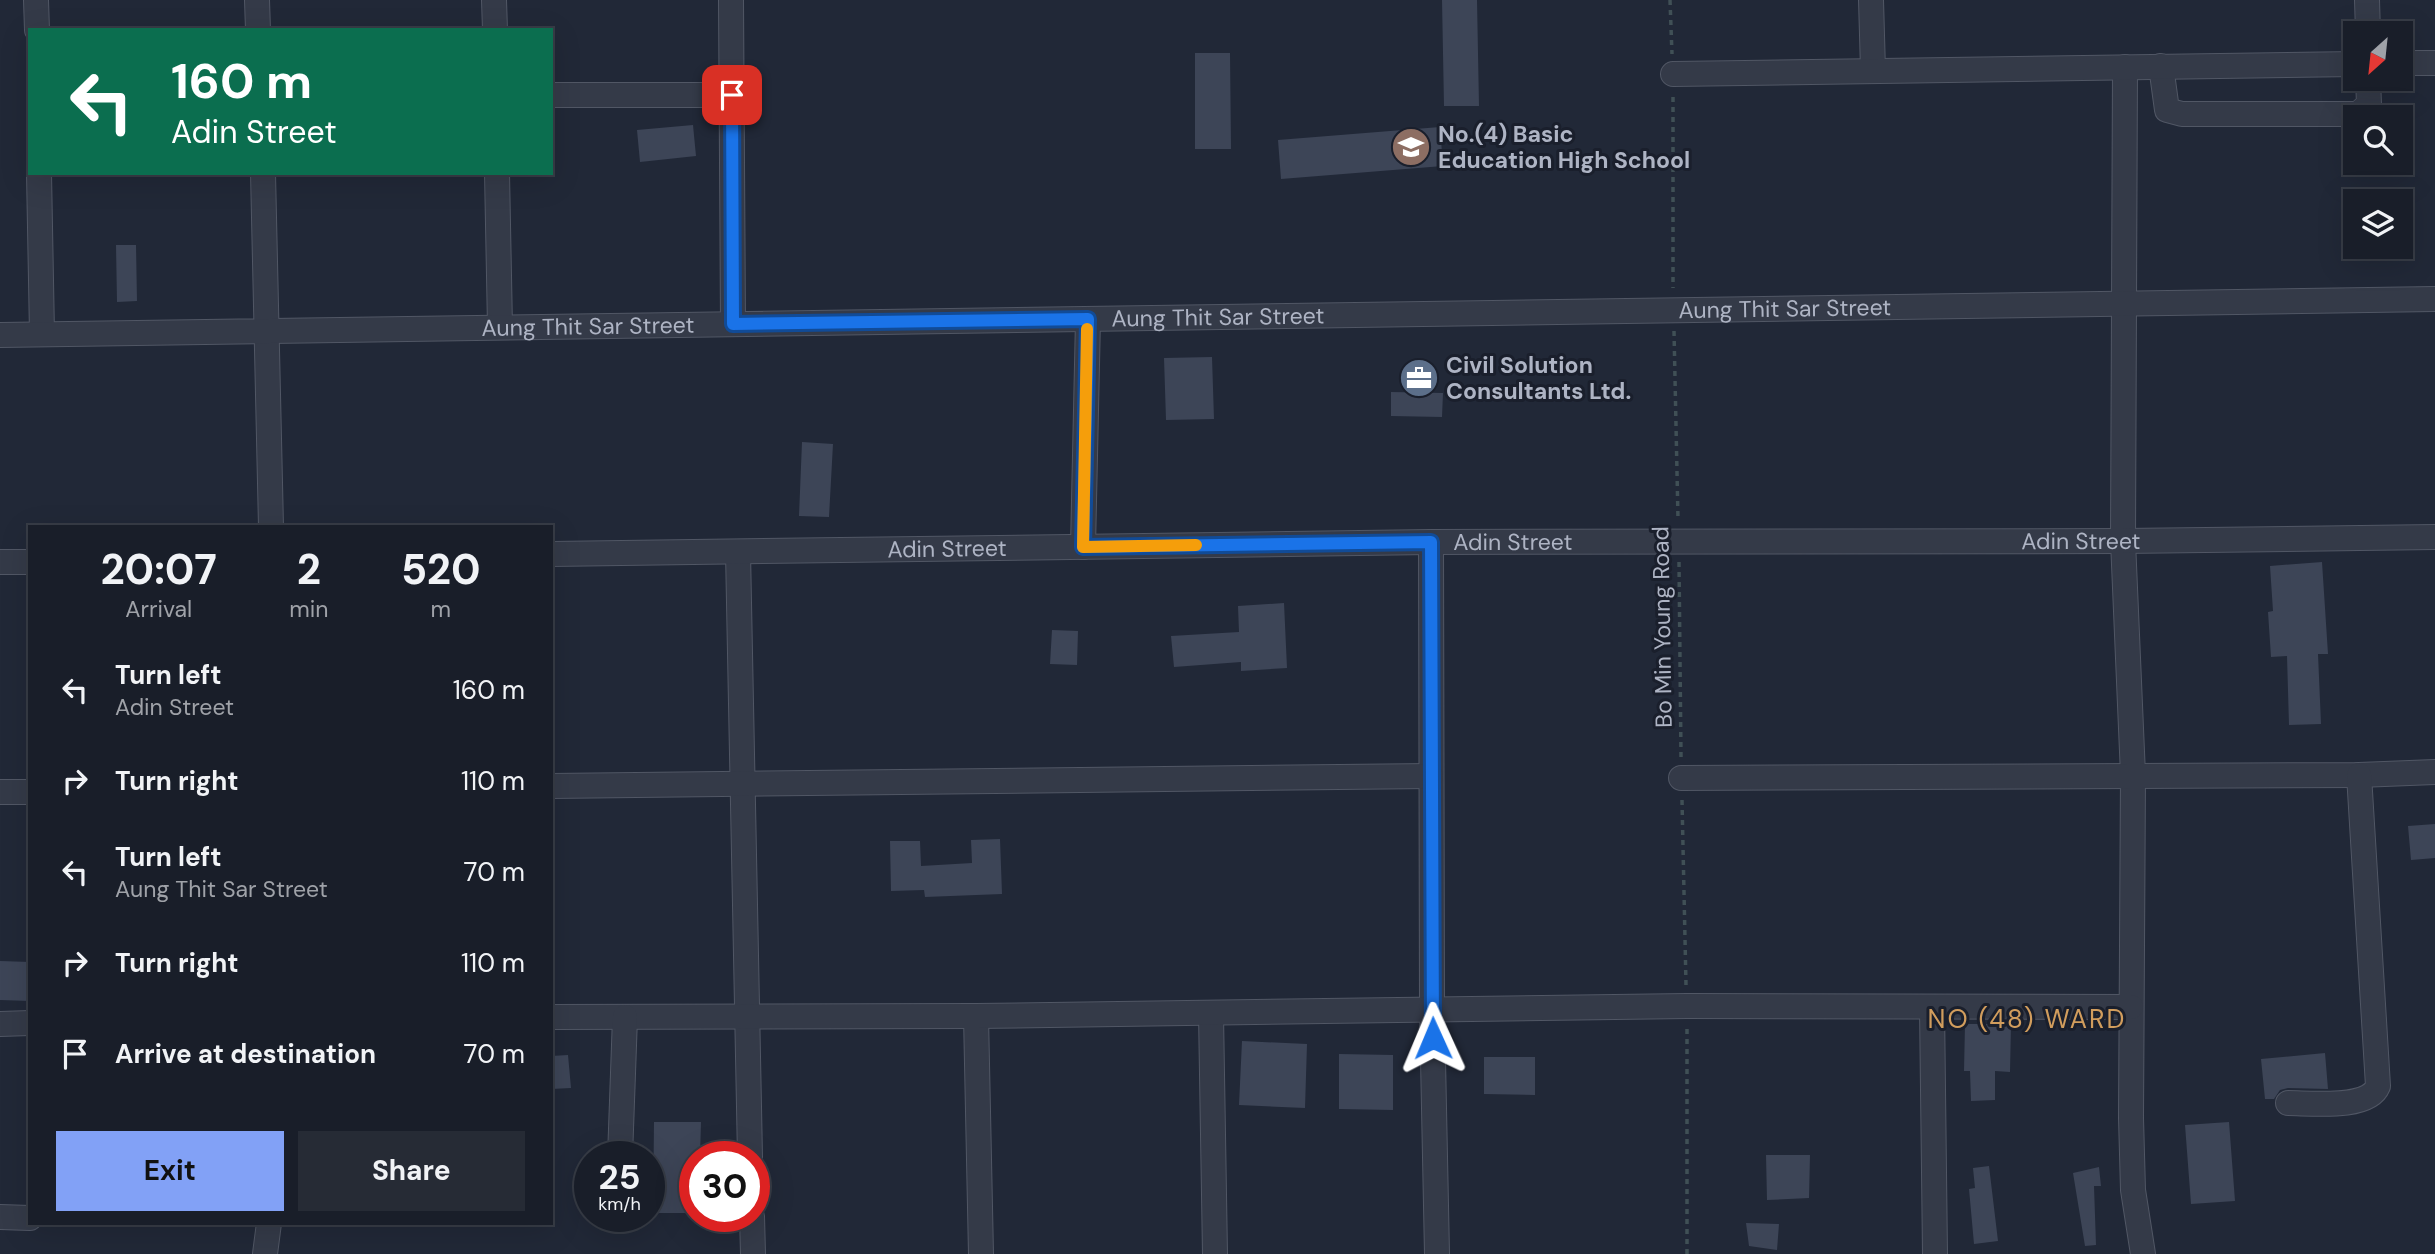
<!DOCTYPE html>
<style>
:root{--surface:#191e29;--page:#262b35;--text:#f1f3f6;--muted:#9fa2a8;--line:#373c46;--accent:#82a1f6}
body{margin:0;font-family:"DM Sans",sans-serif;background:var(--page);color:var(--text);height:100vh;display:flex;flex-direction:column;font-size:26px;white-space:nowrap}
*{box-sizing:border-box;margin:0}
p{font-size:23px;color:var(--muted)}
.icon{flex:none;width:38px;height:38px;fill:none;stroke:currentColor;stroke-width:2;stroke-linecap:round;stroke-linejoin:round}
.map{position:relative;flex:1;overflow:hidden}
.details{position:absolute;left:28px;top:525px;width:525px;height:700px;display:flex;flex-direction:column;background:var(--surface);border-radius:0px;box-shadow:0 7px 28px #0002,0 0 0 2px var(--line)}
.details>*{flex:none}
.hud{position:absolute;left:28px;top:28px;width:525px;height:147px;border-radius:0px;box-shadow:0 7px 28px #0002,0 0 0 2px var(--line);background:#0b6e4f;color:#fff;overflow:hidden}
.needle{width:46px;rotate:207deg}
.buttons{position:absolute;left:2343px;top:21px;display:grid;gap:14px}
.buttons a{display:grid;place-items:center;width:70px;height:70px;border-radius:0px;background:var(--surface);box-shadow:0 7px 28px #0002,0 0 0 2px var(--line);font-size:35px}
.speed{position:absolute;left:574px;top:1141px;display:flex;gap:14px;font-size:35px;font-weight:700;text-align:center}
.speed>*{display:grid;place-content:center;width:91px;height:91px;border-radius:50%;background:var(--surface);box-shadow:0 7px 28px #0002,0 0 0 2px var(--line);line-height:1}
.speed small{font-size:18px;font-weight:400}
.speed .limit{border:10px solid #d22;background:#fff;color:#111}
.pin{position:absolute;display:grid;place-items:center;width:60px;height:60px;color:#fff;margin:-30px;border-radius:14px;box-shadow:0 4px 10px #0006}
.me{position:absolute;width:77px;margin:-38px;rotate:359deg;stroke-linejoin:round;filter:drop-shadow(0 0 5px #0008)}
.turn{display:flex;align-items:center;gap:24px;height:147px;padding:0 28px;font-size:32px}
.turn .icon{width:91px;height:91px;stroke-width:2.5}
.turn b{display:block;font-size:49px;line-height:60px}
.eta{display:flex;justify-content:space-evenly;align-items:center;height:119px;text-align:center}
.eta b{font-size:42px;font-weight:700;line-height:49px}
.button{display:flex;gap:14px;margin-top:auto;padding:14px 28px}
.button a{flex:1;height:80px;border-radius:0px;background:var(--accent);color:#111;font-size:28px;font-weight:700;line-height:80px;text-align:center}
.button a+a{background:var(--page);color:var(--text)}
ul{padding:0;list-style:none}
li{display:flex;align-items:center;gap:21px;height:91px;padding:0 28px}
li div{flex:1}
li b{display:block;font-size:26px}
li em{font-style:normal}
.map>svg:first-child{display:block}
.building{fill:#3d4557}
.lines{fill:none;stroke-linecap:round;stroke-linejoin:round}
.minor-casing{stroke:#515765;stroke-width:26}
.path{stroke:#405056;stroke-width:3.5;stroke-dasharray:5 5;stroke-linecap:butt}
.minor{stroke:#343a48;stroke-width:24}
.route-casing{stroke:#114b97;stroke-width:18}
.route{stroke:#1a73e8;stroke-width:12}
.slow{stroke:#f59e0b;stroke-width:12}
.labels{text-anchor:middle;stroke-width:6;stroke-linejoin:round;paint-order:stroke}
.poi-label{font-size:23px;font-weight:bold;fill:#aeb4c4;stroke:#1a1f2c;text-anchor:start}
.street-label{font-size:23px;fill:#aeb4c4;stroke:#1a1f2c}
.quarter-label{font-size:26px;letter-spacing:2px;fill:#d19d5d;stroke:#1a1f2c}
</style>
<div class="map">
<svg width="2435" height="1254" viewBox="0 0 2435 1254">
<rect width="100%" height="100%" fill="#212837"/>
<path class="building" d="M1442 0H1477L1479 106H1444Z
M1195 53H1230L1231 149H1195Z
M693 125 696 156 640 162 637 130Z
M1440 127 1443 166 1281 179 1278 140Z
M116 245H136L137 301 117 302Z
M1212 357 1214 419 1166 420 1164 358Z
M1391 392 1443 393 1442 417 1391 416Z
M802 442 833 444 829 517 799 516Z
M2322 562 2328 654H2318L2321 724 2289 725 2287 656 2271 657 2268 612 2273 611 2270 566Z
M1284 603 1287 668 1241 671V662L1174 667 1171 636 1239 632 1238 606Z
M1052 630 1078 631 1077 665 1050 664Z
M2435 824V858L2411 860 2408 826Z
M1000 839 1002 894 925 897 924 890 891 891 890 841H920L921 866 972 863 971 840Z
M0 961 30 962V1001L0 1000Z
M1965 1024H2011L2010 1072 1995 1071V1100L1971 1101 1970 1071H1964Z
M1242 1041 1307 1044 1305 1108 1239 1105Z
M2325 1053 2328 1089 2288 1088 2280 1090 2274 1099H2265L2261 1059Z
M1339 1054 1393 1055V1110L1339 1109Z
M568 1055 571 1088 551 1089V1056Z
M1484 1057H1535V1095L1484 1094Z
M654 1122H701L700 1157H695V1213H653Z
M2229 1122 2235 1201 2191 1204 2185 1125Z
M1766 1155H1810L1809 1198 1767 1200Z
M1989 1166 1998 1241 1974 1244 1969 1189 1975 1188 1973 1168Z
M2099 1167 2101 1186H2094L2096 1245 2085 1246 2073 1173Z
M1746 1223 1779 1224 1777 1250 1749 1246Z"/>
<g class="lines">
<g class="minor-casing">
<g id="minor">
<path d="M36 0 37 30"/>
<path d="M257 0 258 30"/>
<path d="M494 0 495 30"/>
<path d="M731 0 733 324"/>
<path d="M1871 0 1873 70"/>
<path d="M2367 0 2368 33"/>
<path d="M2401 63H2435"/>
<path d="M2161 66 2167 110 2182 114H2358L2369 104 2368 79"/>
<path d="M2125 67 2123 541 2133 775 2131 1118 2133 1190 2143 1254"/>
<path d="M1673 74 2356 64"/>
<path d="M551 95H732"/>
<path d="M39 173 42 334"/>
<path d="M263 173 271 527"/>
<path d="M497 173 500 327"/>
<path id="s1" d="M0 335 2435 299"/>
<path d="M1431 542 1432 1011 1437 1254"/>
<path d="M1083 547 1088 319"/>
<path d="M738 552 750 1157"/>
<path id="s2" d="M551 554 1431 542 2123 541 2435 537"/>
<path d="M0 562H30"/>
<path d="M1681 778 2359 775 2435 772"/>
<path d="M551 786 1431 776"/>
<path d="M0 792H30"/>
<path d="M1932 1007 1935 1254"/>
<path d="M1211 1014 1215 1254"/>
<path d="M976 1016 981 1254"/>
<path d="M551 1017 976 1016 1687 1006 2131 1007"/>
<path d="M0 1024 30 1023"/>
<path d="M2288 1103C2311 1103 2368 1110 2378 1086L2359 775"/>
<path d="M620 1157 625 1017"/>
<path d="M752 1216 753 1254"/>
<path d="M0 1217 30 1218"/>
<path d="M265 1254 269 1223"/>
</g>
</g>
<path class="path" d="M1670 0 1672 54
M1673 97V288
M1674 331 1678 519
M1679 562 1681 757
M1682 800 1686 985
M1687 1254V1027"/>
<use href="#minor" class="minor"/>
</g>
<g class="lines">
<g class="route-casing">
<path id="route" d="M732 95 733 324 1088 319 1083 547 1431 542 1433 1038"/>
</g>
<use href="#route" class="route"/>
<path class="slow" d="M1087 329 1083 547 1196 545"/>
</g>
<defs>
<g id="school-disc" transform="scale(2.0125)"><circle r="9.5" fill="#8d6e63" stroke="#1a1f2c"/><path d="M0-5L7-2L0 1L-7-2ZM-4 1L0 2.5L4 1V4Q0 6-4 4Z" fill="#fff"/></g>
<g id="office-disc" transform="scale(2.0125)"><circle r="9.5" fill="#5c6f8a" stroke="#1a1f2c"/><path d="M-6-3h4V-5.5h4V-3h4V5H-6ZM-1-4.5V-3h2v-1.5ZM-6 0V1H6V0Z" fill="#fff"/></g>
</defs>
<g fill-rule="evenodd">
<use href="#school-disc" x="1411" y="147"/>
<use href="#office-disc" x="1419" y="378"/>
</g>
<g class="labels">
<g class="poi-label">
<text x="1438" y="142">No.(4) Basic<tspan x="1438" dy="26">Education High School</tspan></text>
<text x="1446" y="373">Civil Solution<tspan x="1446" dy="26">Consultants Ltd.</tspan></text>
</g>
<g class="street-label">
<text dy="8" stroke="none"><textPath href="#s1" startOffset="1785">Aung Thit Sar Street</textPath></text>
<text dy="8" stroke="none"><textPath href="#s1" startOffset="1218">Aung Thit Sar Street</textPath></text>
<text dy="8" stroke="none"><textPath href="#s1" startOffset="588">Aung Thit Sar Street</textPath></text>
<text dy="8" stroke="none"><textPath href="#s2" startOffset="962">Adin Street</textPath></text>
<text dy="8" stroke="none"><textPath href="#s2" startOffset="1530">Adin Street</textPath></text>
<text dy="8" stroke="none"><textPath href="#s2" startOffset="396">Adin Street</textPath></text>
<text transform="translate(1662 627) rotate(-91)" y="8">Bo Min Young Road</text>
</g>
<g class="quarter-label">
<text x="2027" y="1028">NO (48) WARD</text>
</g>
</g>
</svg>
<div class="buttons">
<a><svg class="needle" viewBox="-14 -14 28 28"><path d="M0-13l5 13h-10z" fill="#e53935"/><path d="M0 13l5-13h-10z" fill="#9fa2a8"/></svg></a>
<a><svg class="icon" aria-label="search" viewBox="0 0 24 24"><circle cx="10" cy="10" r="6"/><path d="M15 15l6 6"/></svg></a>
<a><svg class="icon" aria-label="layers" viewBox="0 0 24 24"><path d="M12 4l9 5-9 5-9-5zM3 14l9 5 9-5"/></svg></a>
</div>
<div class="speed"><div>25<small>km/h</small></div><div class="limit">30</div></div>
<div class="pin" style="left:732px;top:95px;background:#d93025"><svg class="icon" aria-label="arrive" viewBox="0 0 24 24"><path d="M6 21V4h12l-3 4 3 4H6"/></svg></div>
<svg class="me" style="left:1433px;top:1038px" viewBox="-20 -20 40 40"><path d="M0-17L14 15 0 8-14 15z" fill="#1a73e8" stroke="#fff" stroke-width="4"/></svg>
<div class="hud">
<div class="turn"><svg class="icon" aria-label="left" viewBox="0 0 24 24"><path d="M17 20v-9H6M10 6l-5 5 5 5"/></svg><div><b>160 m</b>Adin Street</div></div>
</div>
<section class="details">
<div class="eta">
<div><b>20:07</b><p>Arrival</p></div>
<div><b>2</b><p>min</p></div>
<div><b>520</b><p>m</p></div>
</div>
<ul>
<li><svg class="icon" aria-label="left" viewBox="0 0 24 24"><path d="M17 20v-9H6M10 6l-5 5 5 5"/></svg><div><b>Turn left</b><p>Adin Street</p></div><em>160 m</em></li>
<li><svg class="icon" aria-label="right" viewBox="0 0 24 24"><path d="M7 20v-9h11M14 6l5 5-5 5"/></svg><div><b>Turn right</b></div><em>110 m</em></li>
<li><svg class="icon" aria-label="left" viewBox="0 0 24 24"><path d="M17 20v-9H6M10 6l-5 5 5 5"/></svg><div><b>Turn left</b><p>Aung Thit Sar Street</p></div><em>70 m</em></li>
<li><svg class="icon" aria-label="right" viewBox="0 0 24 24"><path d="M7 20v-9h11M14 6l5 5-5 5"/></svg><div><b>Turn right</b></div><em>110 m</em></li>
<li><svg class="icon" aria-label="arrive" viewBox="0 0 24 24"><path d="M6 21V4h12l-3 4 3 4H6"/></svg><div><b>Arrive at destination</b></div><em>70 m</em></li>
</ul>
<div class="button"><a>Exit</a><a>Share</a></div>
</section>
</div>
